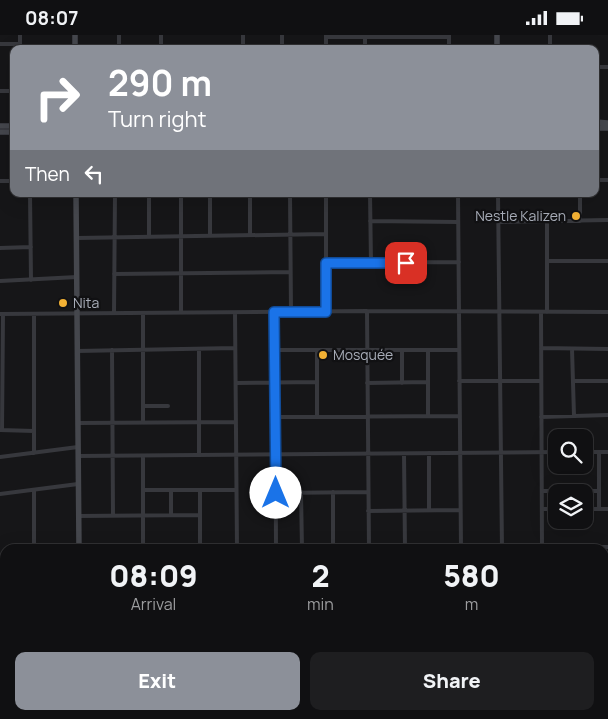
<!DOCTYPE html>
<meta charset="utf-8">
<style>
:root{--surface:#101012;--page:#1e1e20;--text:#f1f3f6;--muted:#9c9d9f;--line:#303032;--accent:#8c9099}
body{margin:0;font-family:Manrope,sans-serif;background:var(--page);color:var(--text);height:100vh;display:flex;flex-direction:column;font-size:19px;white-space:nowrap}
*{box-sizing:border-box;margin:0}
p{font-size:16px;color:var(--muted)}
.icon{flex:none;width:28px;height:28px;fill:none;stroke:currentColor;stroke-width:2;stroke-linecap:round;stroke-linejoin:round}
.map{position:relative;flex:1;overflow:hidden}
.side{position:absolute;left:0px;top:509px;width:609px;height:176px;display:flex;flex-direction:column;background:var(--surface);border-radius:15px 15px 0 0;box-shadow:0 5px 20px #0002,0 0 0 1px var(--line)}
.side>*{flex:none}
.hud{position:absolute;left:10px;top:10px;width:589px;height:152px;border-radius:10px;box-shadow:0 5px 20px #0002,0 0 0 1px var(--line);background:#8c9099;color:#fff;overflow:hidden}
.buttons{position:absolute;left:548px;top:394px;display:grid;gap:10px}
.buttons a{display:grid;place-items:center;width:45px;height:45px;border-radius:10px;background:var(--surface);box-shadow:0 5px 20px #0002,0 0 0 1px var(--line);font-size:25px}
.pin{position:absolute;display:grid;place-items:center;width:42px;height:42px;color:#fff;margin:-21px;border-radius:10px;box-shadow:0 2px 8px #0006}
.me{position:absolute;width:55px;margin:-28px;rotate:0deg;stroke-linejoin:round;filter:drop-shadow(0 0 4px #0008)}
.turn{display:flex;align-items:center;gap:18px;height:105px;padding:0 15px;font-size:22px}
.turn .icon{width:65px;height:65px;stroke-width:2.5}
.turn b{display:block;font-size:35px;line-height:42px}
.then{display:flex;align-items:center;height:48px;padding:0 15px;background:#0003;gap:10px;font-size:19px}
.eta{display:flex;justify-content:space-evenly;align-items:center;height:85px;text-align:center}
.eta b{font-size:30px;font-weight:800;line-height:35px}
.cta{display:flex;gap:10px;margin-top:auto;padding:10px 15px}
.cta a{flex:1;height:58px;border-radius:10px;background:var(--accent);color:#fff;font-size:20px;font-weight:800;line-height:58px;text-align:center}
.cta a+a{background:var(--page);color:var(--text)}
.status{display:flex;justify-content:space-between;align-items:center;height:35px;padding:0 25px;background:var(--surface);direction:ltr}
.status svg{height:14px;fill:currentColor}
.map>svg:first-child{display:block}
.built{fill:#222225}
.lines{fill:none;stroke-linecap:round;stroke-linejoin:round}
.street{stroke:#37383d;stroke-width:4}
.secondary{stroke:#45474d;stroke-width:5.5}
.route-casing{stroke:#114b97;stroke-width:12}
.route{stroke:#1a73e8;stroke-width:9}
.poi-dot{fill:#f2b134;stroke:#111113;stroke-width:2}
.labels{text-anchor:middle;stroke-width:4.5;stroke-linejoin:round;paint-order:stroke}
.poi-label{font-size:14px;fill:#a8adb8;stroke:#111113;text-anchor:start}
</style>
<div class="status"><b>08:07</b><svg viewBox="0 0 49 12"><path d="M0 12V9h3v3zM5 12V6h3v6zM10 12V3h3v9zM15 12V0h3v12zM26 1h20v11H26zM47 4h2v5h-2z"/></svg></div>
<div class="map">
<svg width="608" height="684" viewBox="0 0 608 684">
<rect width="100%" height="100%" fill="#161618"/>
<path class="built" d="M5 572V627L0 628V573Z"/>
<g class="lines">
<path class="street" d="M20 0V14
M119 0V14
M161 0V14
M243 0V14
M282 0V14
M326 0V14
M365 0V14
M550 0V14
M326 2H449
M0 9H20
M449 14V0
M595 32H608
M0 56H14
M595 145H608
M0 146H14
M30 159 31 245
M149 159V202
M210 159V201
M250 159V200
M290 159 291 277
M326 159V277
M370 159 371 228
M458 159 461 514
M498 159 502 514
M580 159V186
M370 186 458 187
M498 187 608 185
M77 203 326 199
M0 213 31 212
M547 226H608
M326 228 459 227
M114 239 290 237
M0 246 77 242
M367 276 369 514
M275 277 276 514
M541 277 542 514
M547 277V186
M114 278 115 159
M181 278V159
M235 278 237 514
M0 279 367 276 608 277
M34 279V418
M541 313 608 314
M199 314V420
M572 314 574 381
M112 315 113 480
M275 315H459
M402 315V348
M428 315V381
M77 316 235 313
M459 346H541
M573 346H608
M236 348 317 347
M367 348 428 347
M143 371H168
M275 382 460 381
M317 382V315
M541 382 608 380
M78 388 236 387
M143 388V278
M0 395 34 396
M2 395 3 279
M584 417H608
M599 417V474
M429 418V475
M404 419 405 513
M78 421 556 417
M143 421V514
M0 422 78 412
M34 455V514
M143 455H236
M171 455V480
M200 455V514
M542 456H599
M301 457 302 514
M333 457V514
M276 458 368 457
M0 459 78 449
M542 474H556
M584 474H608
M368 476 460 475
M78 481 200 480
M330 514 608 512
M0 536 1 551
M604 549H608
M604 617H608
M0 632H5
M604 654H608
M0 662 3 665V684
M35 680 36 684
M123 680V684
M202 680V684
M238 680V684
M277 680 278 684
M370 680V684
M462 680V684
M504 680V684
M544 680V684"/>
<path class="secondary" d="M75 0V14
M497 0V14
M595 87 608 88
M0 91H14
M595 93H608
M0 97H14
M76 159 79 514
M80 680V684"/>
</g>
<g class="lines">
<g class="route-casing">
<path id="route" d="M276 458 274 277H326V228H406"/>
</g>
<use href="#route" class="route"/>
</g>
<g class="poi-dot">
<circle cx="576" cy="181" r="5"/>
<circle cx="63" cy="268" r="5"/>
<circle cx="323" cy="320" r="5"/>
</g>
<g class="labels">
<g class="poi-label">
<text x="566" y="186" text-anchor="end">Nestle Kalizen</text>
<text x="73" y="273">Nita</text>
<text x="333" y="325">Mosquée</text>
</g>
</g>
</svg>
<div class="buttons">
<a><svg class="icon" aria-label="search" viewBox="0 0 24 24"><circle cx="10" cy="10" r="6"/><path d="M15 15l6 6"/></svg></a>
<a><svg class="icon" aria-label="layers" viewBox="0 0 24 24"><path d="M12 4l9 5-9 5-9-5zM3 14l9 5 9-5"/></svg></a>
</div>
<div class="pin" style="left:406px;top:228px;background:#d93025"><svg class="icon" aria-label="arrive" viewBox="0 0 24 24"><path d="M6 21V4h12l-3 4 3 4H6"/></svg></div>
<svg class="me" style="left:276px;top:458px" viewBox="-20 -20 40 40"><circle r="19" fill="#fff"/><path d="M0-13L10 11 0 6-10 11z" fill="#1a73e8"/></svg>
<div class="hud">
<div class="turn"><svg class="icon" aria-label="right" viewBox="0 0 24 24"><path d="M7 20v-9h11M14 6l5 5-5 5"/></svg><div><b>290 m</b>Turn right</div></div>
<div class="then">Then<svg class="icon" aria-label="left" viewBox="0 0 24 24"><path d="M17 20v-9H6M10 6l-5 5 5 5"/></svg></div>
</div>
<section class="side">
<div class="eta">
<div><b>08:09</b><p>Arrival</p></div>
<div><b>2</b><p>min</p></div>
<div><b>580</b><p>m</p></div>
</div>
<div class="cta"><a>Exit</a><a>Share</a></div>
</section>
</div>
